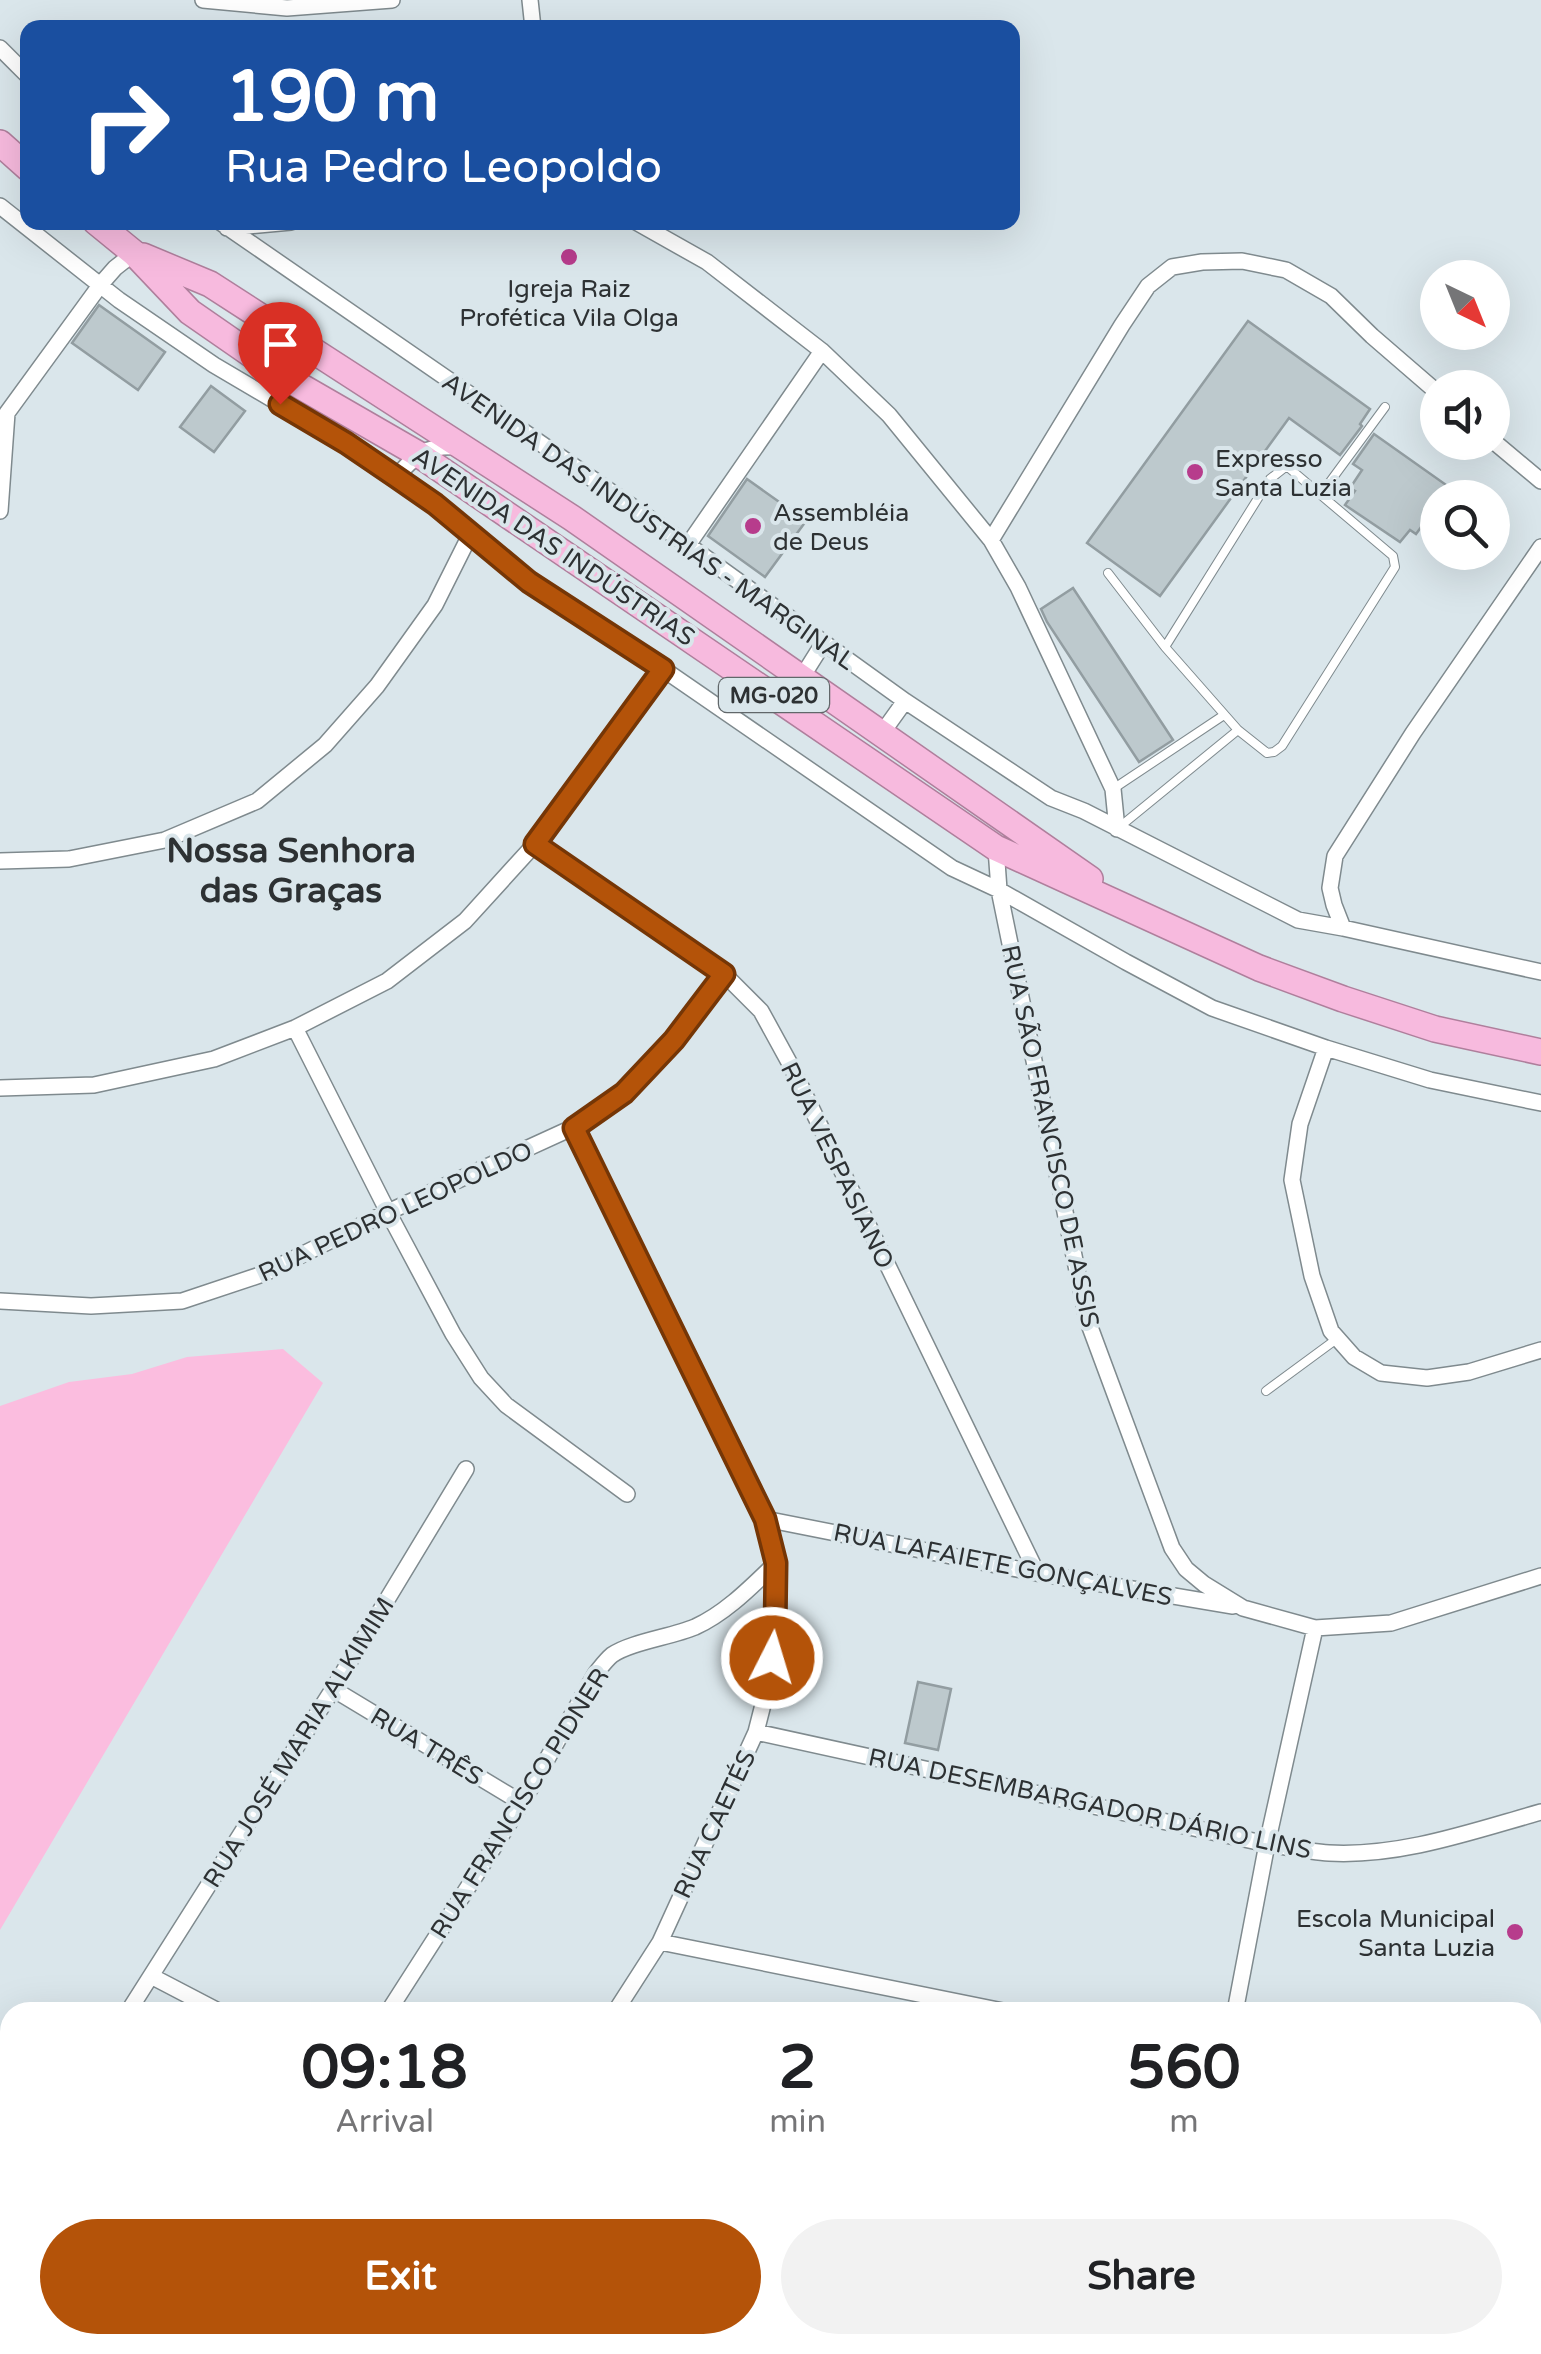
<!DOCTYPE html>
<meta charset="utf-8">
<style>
:root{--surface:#fff;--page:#f2f2f2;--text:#202124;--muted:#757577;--accent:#b45309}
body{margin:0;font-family:"Varela Round",sans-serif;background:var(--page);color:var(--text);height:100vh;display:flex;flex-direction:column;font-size:38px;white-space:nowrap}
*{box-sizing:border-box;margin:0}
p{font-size:32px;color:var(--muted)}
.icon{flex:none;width:55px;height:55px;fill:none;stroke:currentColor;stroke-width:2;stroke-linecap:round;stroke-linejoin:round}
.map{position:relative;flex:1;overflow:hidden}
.side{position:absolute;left:0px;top:2002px;width:1542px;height:352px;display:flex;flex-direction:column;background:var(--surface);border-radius:30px 30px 0 0;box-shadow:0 10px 40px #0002}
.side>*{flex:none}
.top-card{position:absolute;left:20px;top:20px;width:1000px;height:210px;border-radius:20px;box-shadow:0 10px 40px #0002;background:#1a4fa0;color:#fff;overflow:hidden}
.needle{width:65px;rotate:137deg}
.fabs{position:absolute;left:1420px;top:260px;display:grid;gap:20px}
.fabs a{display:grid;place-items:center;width:90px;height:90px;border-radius:50%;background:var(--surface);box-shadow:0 10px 40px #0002;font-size:50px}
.pin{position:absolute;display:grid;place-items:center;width:85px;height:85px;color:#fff;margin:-102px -42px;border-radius:50% 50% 50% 0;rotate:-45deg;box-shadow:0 0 10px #0007}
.pin .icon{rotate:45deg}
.me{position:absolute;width:110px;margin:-55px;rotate:5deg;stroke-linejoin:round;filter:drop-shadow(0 0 8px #0008)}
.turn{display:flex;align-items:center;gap:35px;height:210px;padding:0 40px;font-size:45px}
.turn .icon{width:130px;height:130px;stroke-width:2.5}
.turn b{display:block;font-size:70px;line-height:85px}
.eta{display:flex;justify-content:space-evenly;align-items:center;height:170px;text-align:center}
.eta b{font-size:60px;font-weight:800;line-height:70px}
.action{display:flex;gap:20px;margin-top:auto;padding:20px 40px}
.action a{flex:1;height:115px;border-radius:60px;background:var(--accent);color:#fff;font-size:40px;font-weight:800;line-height:115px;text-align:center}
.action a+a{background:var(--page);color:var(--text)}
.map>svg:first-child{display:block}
.green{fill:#fbbddf}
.building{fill:#bdc9cd;stroke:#929da1;stroke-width:2.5}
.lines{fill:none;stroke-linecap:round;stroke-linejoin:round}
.service-casing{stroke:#7f8a8e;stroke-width:10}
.minor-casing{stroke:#7f8a8e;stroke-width:18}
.secondary-casing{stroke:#7f8a8e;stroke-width:25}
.trunk-casing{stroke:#af7f9c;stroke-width:28}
.service{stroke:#fff;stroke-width:8}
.minor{stroke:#fff;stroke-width:15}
.secondary{stroke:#fce5f2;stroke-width:22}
.trunk{stroke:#f7bade;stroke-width:25}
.route-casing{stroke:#753606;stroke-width:25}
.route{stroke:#b45309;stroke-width:18}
.poi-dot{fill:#b73c8c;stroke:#dae6eb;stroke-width:4}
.labels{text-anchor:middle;stroke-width:8;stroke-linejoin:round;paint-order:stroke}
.shield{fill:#dae6eb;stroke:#61676a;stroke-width:2.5}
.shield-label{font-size:22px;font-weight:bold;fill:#2d3133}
.poi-label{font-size:25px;fill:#2d3133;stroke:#dae6eb;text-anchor:start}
.street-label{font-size:25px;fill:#2d3133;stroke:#dae6eb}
.district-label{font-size:35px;font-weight:bold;fill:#2d3133;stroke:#dae6eb}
</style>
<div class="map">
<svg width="1541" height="2354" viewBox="0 0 1541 2354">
<rect width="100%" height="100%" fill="#dae6eb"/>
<path class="green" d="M283 1349 323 1383 0 1930V1406L69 1382 132 1374 187 1357Z"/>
<path class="building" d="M99 305 165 352 138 390 72 343Z
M1248 321 1370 409 1360 424 1362 426 1340 455 1289 418 1160 596 1087 543Z
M211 386 245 411 214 452 180 427Z
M1374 434 1449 487 1442 498H1438V504L1416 534 1410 530 1400 542 1345 505 1355 491 1350 488 1362 470 1353 464Z
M747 479 806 521 765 577 708 536Z
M1073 588 1173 740 1139 762 1047 622 1041 609Z
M918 1682 951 1689 938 1750 905 1743Z"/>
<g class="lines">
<g class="service-casing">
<path id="service" d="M1284 468H1289L1393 556 1395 567 1282 746 1274 752 1267 753 1238 730 1165 647 1270 479Z
M1321 494 1385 407
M1108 573 1165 647
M1113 789 1224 715
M1117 829 1238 730
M1266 1391 1338 1338"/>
</g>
<g class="minor-casing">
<path id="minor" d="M203 0 287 8 392 0
M530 0 533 28
M0 48 28 76
M0 206 119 300 214 365 346 443 396 477 435 505 529 582 663 669 952 868 999 890 1126 962 1212 1008 1326 1048 1430 1080 1541 1103
M220 222 688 545 905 701 1051 798 1084 811 1298 920 1343 928 1541 972
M636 222 707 262 822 351 889 415 991 540 1018 587 1113 789 1117 829
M227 228 291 222
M1492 440 1541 481
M396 477C417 454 425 445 458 447
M0 511 7 413 101 284 115 268 134 253
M991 540 1122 325 1148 286 1172 267 1202 262 1242 261 1286 270 1331 296 1372 336 1438 393
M688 545 822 351
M802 677 824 642
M882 733 905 701
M535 844 724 974 761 1011 790 1064 1037 1573
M996 848 999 890 1087 1319 1172 1548 1186 1569 1204 1584 1243 1608 1315 1628 1391 1623 1541 1576
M0 861 69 859 165 840 257 801 325 745 377 686 435 605 470 535
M1343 928 1334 905 1330 888 1335 856 1413 733 1541 547
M295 1028 388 1212 453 1334 481 1378 506 1405 627 1494
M1326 1048 1300 1124 1292 1180 1312 1276 1331 1331 1354 1357 1381 1373 1427 1378 1469 1372 1541 1350
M0 1088 94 1085 214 1059 295 1028 387 981 465 921 535 844 663 669
M574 1127 765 1519 776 1563 775 1630 768 1685 756 1732 660 1942 615 2012
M0 1301 91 1306 182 1301 263 1274 388 1212 574 1127 624 1093 674 1040 724 974
M765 1519 1037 1573 1233 1606
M333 1689 522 1803
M756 1732 1267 1844C1287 1847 1308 1852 1329 1853 1401 1857 1473 1831 1541 1812
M660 1942 1008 2012
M151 1976 220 2012
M128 2012 333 1689 466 1469
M388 2012 522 1803 596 1673C601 1667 606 1660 612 1655 631 1642 671 1637 695 1627 726 1613 752 1586 776 1563
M1235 2012 1267 1844 1315 1628
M1532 2041 1541 2039
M0 2215 10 2199
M0 2317 10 2320
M84 2345 110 2354
M170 2354 176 2345"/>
</g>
<g class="secondary-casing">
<path id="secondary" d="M1532 2269 1541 2267
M1354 2354 1365 2345"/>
</g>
<g class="trunk-casing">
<path id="trunk" d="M0 143 28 168
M96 222 134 253 190 312 281 375 418 454 996 848 1259 968 1343 999 1435 1029 1541 1052
M143 256 210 284 572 518 1090 879"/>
</g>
<use href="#service" class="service"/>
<use href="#minor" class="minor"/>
<use href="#secondary" class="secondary"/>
<use href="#trunk" class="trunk"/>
</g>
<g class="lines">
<g class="route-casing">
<path id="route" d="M280 404 346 443 396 477 435 504 529 582 663 669 535 844 724 974 674 1040 624 1093 574 1128 765 1519 776 1563 775 1630 772 1658"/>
</g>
<use href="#route" class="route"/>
</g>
<g class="poi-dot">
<circle cx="569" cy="257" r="10"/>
<circle cx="1195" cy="472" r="10"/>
<circle cx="753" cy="526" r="10"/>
<circle cx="1515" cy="1932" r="10"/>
</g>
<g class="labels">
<rect class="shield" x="719" y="678" width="110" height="34" rx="8"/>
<g class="shield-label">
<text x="774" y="703">MG-020</text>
</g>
<g class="poi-label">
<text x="569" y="297" text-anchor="middle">Igreja Raiz<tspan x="569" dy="29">Profética Vila Olga</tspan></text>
<text x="1215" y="467">Expresso<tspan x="1215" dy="29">Santa Luzia</tspan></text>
<text x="773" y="521">Assembléia<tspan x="773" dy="29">de Deus</tspan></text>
<text x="1495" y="1927" text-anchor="end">Escola Municipal<tspan x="1495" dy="29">Santa Luzia</tspan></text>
</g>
<g class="street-label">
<text transform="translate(649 521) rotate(35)" y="9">AVENIDA DAS INDÚSTRIAS - MARGINAL</text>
<text transform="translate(554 546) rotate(34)" y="9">AVENIDA DAS INDÚSTRIAS</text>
<text transform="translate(1051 1136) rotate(78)" y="9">RUA SÃO FRANCISCO DE ASSIS</text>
<text transform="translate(838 1165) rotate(64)" y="9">RUA VESPASIANO</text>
<text transform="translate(395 1211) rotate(-25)" y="9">RUA PEDRO LEOPOLDO</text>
<text transform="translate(1003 1564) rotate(11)" y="9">RUA LAFAIETE GONÇALVES</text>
<text transform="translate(298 1742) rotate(-58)" y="9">RUA JOSÉ MARIA ALKIMIM</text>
<text transform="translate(427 1746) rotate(31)" y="9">RUA TRÊS</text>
<text transform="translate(519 1803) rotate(-58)" y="9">RUA FRANCISCO PIDNER</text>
<text transform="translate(1090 1803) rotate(12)" y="9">RUA DESEMBARGADOR DÁRIO LINS</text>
<text transform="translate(714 1824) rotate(-65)" y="9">RUA CAETÉS</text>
</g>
<g class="district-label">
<text x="291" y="862">Nossa Senhora<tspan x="291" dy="40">das Graças</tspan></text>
</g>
</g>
</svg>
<div class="fabs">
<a><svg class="needle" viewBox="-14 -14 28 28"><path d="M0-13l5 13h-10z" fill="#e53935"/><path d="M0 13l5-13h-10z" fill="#757577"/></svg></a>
<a><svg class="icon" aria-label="sound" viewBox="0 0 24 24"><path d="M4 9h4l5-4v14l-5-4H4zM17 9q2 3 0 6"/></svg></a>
<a><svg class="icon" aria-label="search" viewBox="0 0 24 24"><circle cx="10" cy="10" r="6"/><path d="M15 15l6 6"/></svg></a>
</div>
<div class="pin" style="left:280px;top:404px;background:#d93025"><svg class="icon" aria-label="arrive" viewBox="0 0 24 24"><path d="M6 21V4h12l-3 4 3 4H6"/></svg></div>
<svg class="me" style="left:772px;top:1658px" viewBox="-20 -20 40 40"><circle r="17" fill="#b45309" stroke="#fff" stroke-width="3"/><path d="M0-11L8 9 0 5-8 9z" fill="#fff"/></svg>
<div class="top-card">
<div class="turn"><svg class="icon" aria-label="right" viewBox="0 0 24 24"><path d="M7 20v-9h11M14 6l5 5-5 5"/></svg><div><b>190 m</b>Rua Pedro Leopoldo</div></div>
</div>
<section class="side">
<div class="eta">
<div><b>09:18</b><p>Arrival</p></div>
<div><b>2</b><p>min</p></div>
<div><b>560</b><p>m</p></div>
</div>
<div class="action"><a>Exit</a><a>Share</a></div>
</section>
</div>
